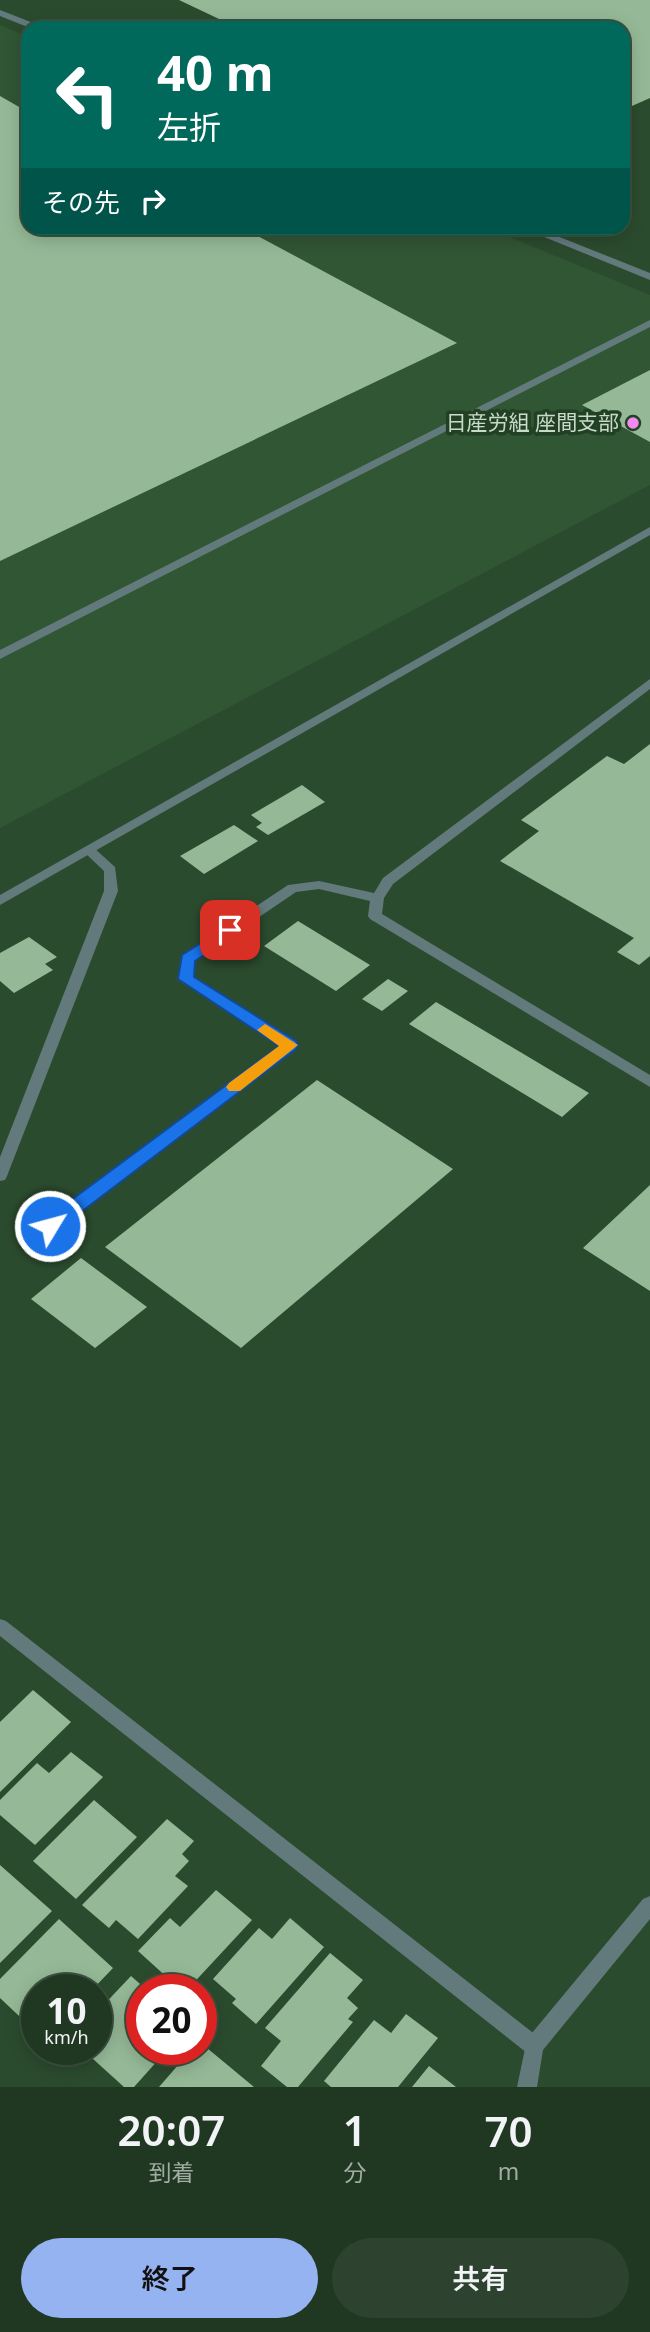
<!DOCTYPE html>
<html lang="ja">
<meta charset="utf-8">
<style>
:root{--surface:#203822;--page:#2d432f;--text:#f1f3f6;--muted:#a2aca5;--line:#3d5240;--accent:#95b2f1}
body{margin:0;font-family:"Noto Sans","Noto Sans JP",sans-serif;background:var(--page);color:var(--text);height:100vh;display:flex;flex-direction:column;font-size:26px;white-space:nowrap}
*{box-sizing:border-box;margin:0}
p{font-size:23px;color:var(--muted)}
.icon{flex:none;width:38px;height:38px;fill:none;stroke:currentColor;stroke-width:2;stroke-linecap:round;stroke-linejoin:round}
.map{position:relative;height:2087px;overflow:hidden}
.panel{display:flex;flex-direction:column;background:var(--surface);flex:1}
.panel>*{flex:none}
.banner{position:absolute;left:21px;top:21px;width:609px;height:214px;border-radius:21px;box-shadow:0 4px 18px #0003,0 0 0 2px var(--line);background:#00695c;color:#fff;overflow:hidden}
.speed{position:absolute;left:21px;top:1974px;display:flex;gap:14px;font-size:35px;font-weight:700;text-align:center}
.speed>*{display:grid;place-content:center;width:91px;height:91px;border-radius:50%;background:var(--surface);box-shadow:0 4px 18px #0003,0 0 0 2px var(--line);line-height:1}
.speed small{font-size:18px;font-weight:400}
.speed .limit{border:10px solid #d22;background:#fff;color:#111}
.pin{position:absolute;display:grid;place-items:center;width:60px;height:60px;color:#fff;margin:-30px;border-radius:14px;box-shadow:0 4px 10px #0006}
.me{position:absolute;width:77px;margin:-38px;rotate:53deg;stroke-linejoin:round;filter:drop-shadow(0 0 5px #0008)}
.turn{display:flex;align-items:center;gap:24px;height:147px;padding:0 21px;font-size:32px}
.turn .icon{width:91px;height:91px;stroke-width:2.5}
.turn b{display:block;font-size:49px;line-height:60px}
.then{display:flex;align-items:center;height:66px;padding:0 21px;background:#0003;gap:14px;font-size:26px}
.eta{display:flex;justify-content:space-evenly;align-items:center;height:119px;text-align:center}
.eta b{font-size:42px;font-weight:600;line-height:49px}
.button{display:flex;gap:14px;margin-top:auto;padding:14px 21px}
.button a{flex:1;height:80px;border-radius:42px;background:var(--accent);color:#111;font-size:28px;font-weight:600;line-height:80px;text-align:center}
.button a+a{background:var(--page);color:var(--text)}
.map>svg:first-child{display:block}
.built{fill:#315634}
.building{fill:#95b997}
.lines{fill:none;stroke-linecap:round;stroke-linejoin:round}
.service{fill:#637a7d;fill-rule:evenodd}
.minor{fill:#637a7d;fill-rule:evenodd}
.tertiary{fill:#637a7d;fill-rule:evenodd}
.route{fill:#1a73e8;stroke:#114b97;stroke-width:2}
.slow{fill:#f59e0b}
.poi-dot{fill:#f18af4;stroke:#214024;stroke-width:2.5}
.labels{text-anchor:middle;stroke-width:7;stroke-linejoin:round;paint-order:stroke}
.far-poi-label{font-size:21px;fill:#c8dac9;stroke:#214024;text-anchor:end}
</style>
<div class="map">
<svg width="650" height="2087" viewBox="0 0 650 2087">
<rect width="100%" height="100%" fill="#2b4b2e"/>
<path class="built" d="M0 25 28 37V228H488L650 295V485L0 828Z"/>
<path class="building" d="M179 0H650V98L623 110V28H238Z
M0 96 28 112V228H243L457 343 0 561Z
M650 370V442L582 405Z
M650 744V956L639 965 617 952 634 938 500 861 539 831 521 820 607 756 624 764Z
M302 785 325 802 268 835 256 827 262 823 251 815Z
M234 825 258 841 204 874 180 856Z
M298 921 370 965 336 991 264 946Z
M29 937 57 957 45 964 53 970 14 993 0 981V953Z
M388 979 408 991 382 1011 362 999Z
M436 1002 589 1093 562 1117 409 1024Z
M317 1080 453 1169 241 1348 105 1247Z
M650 1185V1291L583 1248Z
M81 1258 147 1307 95 1348 31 1299Z
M33 1690 71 1722 0 1792V1722Z
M71 1752 103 1777 35 1845 0 1815V1800L37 1763 49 1773Z
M94 1800 137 1837 76 1899 33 1861Z
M167 1819 194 1841 182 1854 189 1861 175 1876 188 1886 138 1939 116 1920 109 1928 82 1905Z
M0 1865 52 1911 0 1963Z
M216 1890 252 1920 187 1990H181L138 1951 170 1918 180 1927Z
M290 1918 324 1947 256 2024 232 2003 236 1999 213 1979 259 1928 272 1939Z
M59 1919 113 1968 92 1990H37V2033L0 1998V1979Z
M330 1953 363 1980 347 1998 358 2008 348 2019 353 2022 298 2087H287L261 2066 281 2041 265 2028Z
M131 1976 147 1990H142V2049H168L134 2087H124L82 2049H96V2013Z
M406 2014 438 2038 398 2087H331L324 2081 374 2020 391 2033Z
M201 2043 254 2087H159L192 2049H201Z
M429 2066 456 2087H412Z"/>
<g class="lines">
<path class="service" d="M650 320V327L0 659V650Z
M650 679V689L393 884 384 898 382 914 650 1075V1087L370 919 368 916 370 901 319 889 296 892 194 961 193 977 295 1041 297 1045 295 1049 54 1230H44L42 1226 44 1222 280 1045 181 982 179 979 182 956 288 885 319 881 374 893 383 878Z
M0 1619 6 1621 541 2039 544 2046 541 2053 534 2056 527 2053 0 1636Z"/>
<path class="minor" d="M0 10 41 26 42 28H30L0 16Z
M526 228H537L650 273V280L527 230Z
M89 847 94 848 115 867 118 891 7 1176 5 1180 0 1181V1157L104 891V871L83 851Z
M650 1896V1919L543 2050 537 2087H517L527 2039 643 1899Z"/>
<path class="tertiary" d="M650 527V535L0 905V895Z"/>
</g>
<path class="route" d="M230 925 235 927 237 930 235 934 195 961 194 977 296 1041 298 1045 296 1049 56 1231H43L41 1226 43 1221 279 1046 178 979 182 955Z"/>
<path class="slow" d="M265 1024 298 1045 240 1091H229L226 1087 229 1083 279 1046 257 1030Z"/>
<circle class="poi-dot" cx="633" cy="423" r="7"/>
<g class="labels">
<g class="far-poi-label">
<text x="619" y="430">日産労組 座間支部</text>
</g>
</g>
</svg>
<div class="speed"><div>10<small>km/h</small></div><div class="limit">20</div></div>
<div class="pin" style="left:230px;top:930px;background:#d93025"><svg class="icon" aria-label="arrive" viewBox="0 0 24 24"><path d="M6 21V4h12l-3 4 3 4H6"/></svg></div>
<svg class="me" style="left:50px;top:1226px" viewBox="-20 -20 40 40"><circle r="17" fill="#1a73e8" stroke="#fff" stroke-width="3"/><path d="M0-11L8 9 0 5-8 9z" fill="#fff"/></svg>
<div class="banner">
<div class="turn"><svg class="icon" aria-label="left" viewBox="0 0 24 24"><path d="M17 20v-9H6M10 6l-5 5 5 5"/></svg><div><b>40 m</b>左折</div></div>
<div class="then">その先<svg class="icon" aria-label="right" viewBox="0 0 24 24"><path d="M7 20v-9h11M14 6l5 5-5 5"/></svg></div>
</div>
</div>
<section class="panel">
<div class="eta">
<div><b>20:07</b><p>到着</p></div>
<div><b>1</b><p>分</p></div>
<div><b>70</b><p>m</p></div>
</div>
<div class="button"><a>終了</a><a>共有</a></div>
</section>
